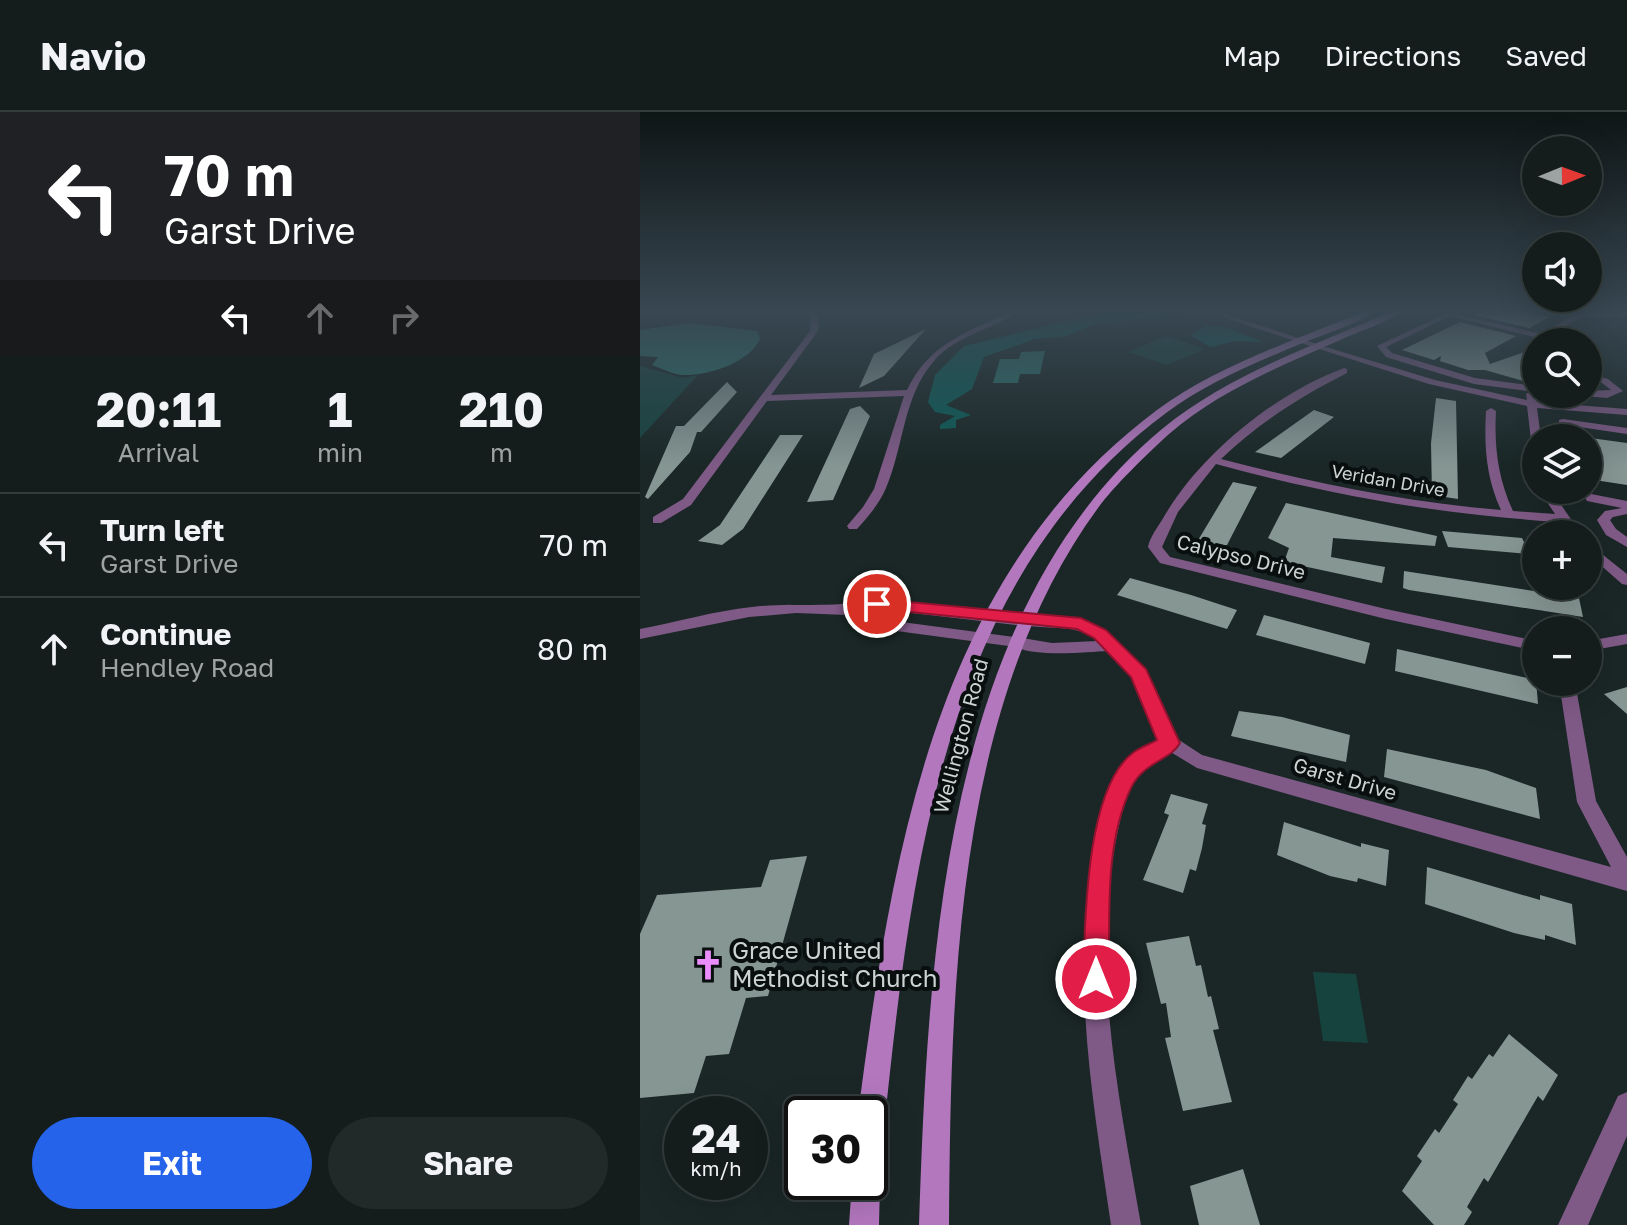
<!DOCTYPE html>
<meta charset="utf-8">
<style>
:root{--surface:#141d1c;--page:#212a29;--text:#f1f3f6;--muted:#9da2a3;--line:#333b3b;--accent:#2563eb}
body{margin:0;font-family:"Golos Text",sans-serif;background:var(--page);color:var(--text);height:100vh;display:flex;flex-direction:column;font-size:30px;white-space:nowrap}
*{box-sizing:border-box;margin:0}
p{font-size:26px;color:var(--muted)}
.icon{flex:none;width:44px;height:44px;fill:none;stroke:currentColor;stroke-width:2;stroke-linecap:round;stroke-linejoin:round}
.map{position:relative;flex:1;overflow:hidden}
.drawer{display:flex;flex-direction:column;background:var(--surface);width:640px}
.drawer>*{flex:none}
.hud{background:#202124;color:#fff;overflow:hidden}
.needle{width:52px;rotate:89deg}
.tools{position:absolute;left:882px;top:24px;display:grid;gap:16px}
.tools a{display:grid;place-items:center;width:80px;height:80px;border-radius:50%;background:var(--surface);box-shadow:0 8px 32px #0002,0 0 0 2px var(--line);font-size:40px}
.speed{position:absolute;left:24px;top:984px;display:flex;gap:16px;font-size:40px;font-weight:700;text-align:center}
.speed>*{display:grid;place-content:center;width:104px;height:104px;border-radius:50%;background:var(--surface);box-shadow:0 8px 32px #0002,0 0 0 2px var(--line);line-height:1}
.speed small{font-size:20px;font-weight:400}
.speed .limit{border:4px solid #111;border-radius:12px;background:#fff;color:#111}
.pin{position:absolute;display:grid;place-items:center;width:68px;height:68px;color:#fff;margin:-34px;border:4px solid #fff;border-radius:50%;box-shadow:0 2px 8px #0007}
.me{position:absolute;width:88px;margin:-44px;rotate:0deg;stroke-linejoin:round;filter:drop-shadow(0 0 6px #0008)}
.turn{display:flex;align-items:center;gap:28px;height:168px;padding:0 32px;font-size:36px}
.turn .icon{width:104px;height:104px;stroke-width:2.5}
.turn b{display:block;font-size:56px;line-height:68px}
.lanes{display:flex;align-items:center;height:76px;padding:0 32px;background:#0003;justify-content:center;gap:40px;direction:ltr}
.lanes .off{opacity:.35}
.eta{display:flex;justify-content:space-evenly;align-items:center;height:136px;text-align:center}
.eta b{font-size:48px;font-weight:700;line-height:56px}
.primary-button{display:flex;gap:16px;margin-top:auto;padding:16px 32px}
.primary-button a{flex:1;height:92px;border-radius:48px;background:var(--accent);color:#fff;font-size:32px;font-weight:700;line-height:92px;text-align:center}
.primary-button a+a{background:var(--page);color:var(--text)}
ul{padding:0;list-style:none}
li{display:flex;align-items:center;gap:24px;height:104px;padding:0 32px;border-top:2px solid var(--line)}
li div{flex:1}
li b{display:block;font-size:30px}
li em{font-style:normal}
header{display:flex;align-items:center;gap:48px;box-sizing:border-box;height:112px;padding:0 40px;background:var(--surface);border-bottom:2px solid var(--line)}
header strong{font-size:38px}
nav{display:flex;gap:44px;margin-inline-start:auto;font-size:28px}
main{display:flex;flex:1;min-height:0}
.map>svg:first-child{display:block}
.green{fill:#17433f}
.forest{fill:#0b5c56}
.water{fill:#2d746e}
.building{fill:#869693}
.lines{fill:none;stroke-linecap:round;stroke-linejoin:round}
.minor{fill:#7f5a86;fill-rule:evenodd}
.tertiary{fill:#7f5a86;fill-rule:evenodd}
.secondary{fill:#b377be;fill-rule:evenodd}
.route{fill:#e11d48;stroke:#92132f;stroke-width:2}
.labels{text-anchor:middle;stroke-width:8;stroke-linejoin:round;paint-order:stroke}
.far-street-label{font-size:18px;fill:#ccd5d4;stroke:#090f0e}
.street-label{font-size:20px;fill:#ccd5d4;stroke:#090f0e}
.near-poi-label{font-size:24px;fill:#ccd5d4;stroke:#090f0e;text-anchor:start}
</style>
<header>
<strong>Navio</strong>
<nav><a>Map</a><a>Directions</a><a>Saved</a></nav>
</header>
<main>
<section class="drawer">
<div class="hud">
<div class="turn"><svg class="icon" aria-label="left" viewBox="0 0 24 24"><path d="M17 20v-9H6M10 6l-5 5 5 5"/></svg><div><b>70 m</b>Garst Drive</div></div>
<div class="lanes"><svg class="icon" aria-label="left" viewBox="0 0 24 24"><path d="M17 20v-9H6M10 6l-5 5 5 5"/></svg><svg class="icon off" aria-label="ahead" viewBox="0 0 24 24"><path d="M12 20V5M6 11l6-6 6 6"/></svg><svg class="icon off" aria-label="right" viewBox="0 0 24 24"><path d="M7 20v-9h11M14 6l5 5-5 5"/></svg></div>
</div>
<div class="eta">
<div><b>20:11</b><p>Arrival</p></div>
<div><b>1</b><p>min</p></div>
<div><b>210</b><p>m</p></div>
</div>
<ul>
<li><svg class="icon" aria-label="left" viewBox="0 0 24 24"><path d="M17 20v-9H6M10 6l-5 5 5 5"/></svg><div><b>Turn left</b><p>Garst Drive</p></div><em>70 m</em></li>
<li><svg class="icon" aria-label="ahead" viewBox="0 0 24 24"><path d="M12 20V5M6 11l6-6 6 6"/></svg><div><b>Continue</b><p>Hendley Road</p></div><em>80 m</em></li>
</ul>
<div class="primary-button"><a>Exit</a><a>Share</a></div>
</section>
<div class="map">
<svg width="987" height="1113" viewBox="0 0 987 1113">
<rect width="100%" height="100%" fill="#1a2726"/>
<path class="green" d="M526 224 565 237 527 253 488 240Z
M0 254 43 266 58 263 0 326Z
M673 860 716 862 728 931 683 929Z"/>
<path class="forest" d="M469 199 543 201 456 212 426 224 395 227 344 245 332 277 306 293 331 303 316 308V316L300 317V313L315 304 295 300 288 290 295 263 324 234Z
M566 214 585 215 623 230 596 229 570 235 550 223Z"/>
<path class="water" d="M51 211 117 219 120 227C109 251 68 264 42 263 32 262 21 256 12 253L18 245 0 244V218Z
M405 239 400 262H380L378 271H353L360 247H379L381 240Z"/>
<path class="building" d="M841 199H884L909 205 889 216 834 203Z
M820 210 876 224 845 241 850 252 896 236V265L887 270 845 258H828L800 249 801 244 794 248 762 238Z
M286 217 244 264 219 276 234 242Z
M87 270 97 280 61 320H57L50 340 8 387 5 385 36 314H44Z
M796 286 816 289 818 387 792 383 791 331Z
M220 294 230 304 193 388 167 390 210 297Z
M674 298 694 305 641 346 615 340Z
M140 323H163L103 417 82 433 58 429 80 413Z
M943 325 987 331V373L948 367V326Z
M593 370 617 375 587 433 581 441 554 435Z
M646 391 797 424 795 434 693 426 691 445 745 455 742 471 644 450 649 436 628 426Z
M802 419 882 426 890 442 808 435Z
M764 459 939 486 943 505 769 478 763 476Z
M490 466 551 483 597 498 587 517 477 483Z
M624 503 730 531 725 552 616 523Z
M757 537 896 568 898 592 755 559Z
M987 575V602L964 582Z
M599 599 642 605 710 623 706 650 591 624Z
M747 637 846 658 896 676 900 707 744 665Z
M531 682 568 692 562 712 566 713 562 736 556 759 550 757 543 781 503 768 529 703 524 701Z
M644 710 721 735V731L749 738 746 774 718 766 717 770 690 764 637 743Z
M167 744 128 884 106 886 89 942 66 944 54 981 0 986V822L17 783 121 775 130 748Z
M787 755 900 788V783L932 792 936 833 905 823V828L874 821 785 792Z
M549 824 556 854 561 853 568 885 571 884 579 917 573 918 592 990 543 999 525 926 531 925 526 891 521 892 506 831Z
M869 922 918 963 903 989 898 984 848 1070 844 1066 827 1095 832 1100 824 1113H794L762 1079 782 1049 777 1044 795 1017 799 1021 818 992 813 988 828 964 832 967 849 942 853 945Z
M603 1057 620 1113H559L550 1074Z"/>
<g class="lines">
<path class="minor" d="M164 199H172L179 207 178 219 131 283 267 278C290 230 326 222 370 199H380C353 218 316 223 294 249 263 284 264 334 246 376 239 392 229 404 217 417H209L207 414 223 395 234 377 264 284 127 289 51 393 21 411H13V405L43 387 170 219 171 207Z
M809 200 901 222 935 202 987 200V204L940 206 902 227 810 204 746 235 752 241 835 266 896 274V280L834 272 746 245 737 234Z
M676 232 795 268 887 288 886 282 891 279 896 282 897 290 987 297V303L897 296 901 326H896V331L891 328 887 294 789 272 676 236Z
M704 256 707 257V261C661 284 619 311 581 347 673 371 766 390 861 398 846 366 844 334 846 299L851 296 856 299C854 335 858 367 873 399L915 402 899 378H911L941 422H929L920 410C803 403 689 383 576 352L538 400 522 435 530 445 746 497 896 529V539L746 507 520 451 508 435C510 425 517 416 522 408 559 343 634 282 704 256Z
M948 261 968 267 983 279 967 286 945 284 943 282H948V279L971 278 962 271 948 267Z
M923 307 987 316V322L919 312V308Z
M951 382 987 389V402L973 405 970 408 976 417 987 425V435L966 423 957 408 965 399 982 396 947 389 945 386Z
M948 431 987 462V473L982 472 948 442Z
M384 504 441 507 465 518 505 558 528 617 536 626 562 643 971 755 937 690 919 570H935L956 689 987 745V779L557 656 529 639C517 644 506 650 498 660 485 677 482 703 477 723 450 853 479 985 501 1113H471C452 983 428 851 458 720 464 696 470 667 487 648 495 638 507 633 518 628L492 565 468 539C444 540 385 547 368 530L376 525 412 531 458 529C435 510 406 519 379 512L377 509Z
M987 522V532L948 539V529Z
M987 980V1024L948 1113H918L978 984Z"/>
<path class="tertiary" d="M564 199H576L683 234 676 236Z
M237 487 384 504 391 509 384 514 237 497 220 500 224 505 381 526 384 530 376 535 219 514 214 512 207 503 156 501 109 505 0 527V517C37 510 74 499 112 495 154 490 196 497 237 487Z"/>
<path class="secondary" d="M725 199 732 201C712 214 687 221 665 230 617 250 568 270 526 301 302 467 271 760 244 1016L240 1026 230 1030V1002H218C252 743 293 465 517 298 578 253 656 228 725 199Z
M753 199H764C744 212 719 219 698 229 640 254 577 280 529 322 509 340 473 375 458 396 314 592 311 880 309 1113H279C288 848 302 500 522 317 589 262 675 233 753 199Z
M230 1058 236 1060 240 1070 239 1113H209L212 1070H230Z"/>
</g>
<linearGradient id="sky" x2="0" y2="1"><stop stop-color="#0e1515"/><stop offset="0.56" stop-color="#384752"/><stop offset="1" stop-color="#384752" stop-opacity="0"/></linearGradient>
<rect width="987" height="355" fill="url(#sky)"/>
<path class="route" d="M237 487 441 506 466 518 506 557 540 631C531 648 503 650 491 676 464 733 470 806 469 867L465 877 456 881 447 877 443 867C445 812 445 675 494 640 501 635 510 632 517 628L491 565 454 526 437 517 231 496 228 492Z"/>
<defs>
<g id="church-bare" transform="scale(2.4)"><path d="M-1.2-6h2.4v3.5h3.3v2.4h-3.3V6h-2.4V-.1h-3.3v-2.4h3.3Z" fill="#eb8dfc" stroke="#090f0e" stroke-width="2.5" paint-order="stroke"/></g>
</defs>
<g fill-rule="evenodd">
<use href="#church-bare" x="68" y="853"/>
</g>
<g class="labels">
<g class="far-street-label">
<text transform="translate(748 369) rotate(10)" y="6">Veridan Drive</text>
</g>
<g class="street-label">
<text transform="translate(601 445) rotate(14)" y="7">Calypso Drive</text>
<text transform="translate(321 624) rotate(-75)" y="7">Wellington Road</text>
<text transform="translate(705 667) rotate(16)" y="7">Garst Drive</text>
</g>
<g class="near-poi-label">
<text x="92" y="847">Grace United<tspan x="92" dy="28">Methodist Church</tspan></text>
</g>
</g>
</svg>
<div class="tools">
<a><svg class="needle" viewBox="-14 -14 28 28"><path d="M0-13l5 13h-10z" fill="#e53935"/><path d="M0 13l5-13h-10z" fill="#9da2a3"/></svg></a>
<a><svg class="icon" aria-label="sound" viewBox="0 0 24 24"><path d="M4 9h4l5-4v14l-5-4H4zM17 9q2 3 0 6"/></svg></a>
<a><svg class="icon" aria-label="search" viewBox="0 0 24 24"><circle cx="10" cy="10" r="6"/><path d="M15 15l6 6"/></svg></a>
<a><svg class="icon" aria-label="layers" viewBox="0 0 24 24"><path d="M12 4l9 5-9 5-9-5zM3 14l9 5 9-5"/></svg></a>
<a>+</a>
<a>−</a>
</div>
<div class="speed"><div>24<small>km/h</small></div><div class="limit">30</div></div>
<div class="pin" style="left:237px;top:492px;background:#d93025"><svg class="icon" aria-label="arrive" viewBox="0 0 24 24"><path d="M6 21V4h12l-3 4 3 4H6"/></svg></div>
<svg class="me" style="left:456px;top:867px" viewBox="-20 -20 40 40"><circle r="17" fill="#e11d48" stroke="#fff" stroke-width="3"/><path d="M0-11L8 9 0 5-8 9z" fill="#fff"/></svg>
</div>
</main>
